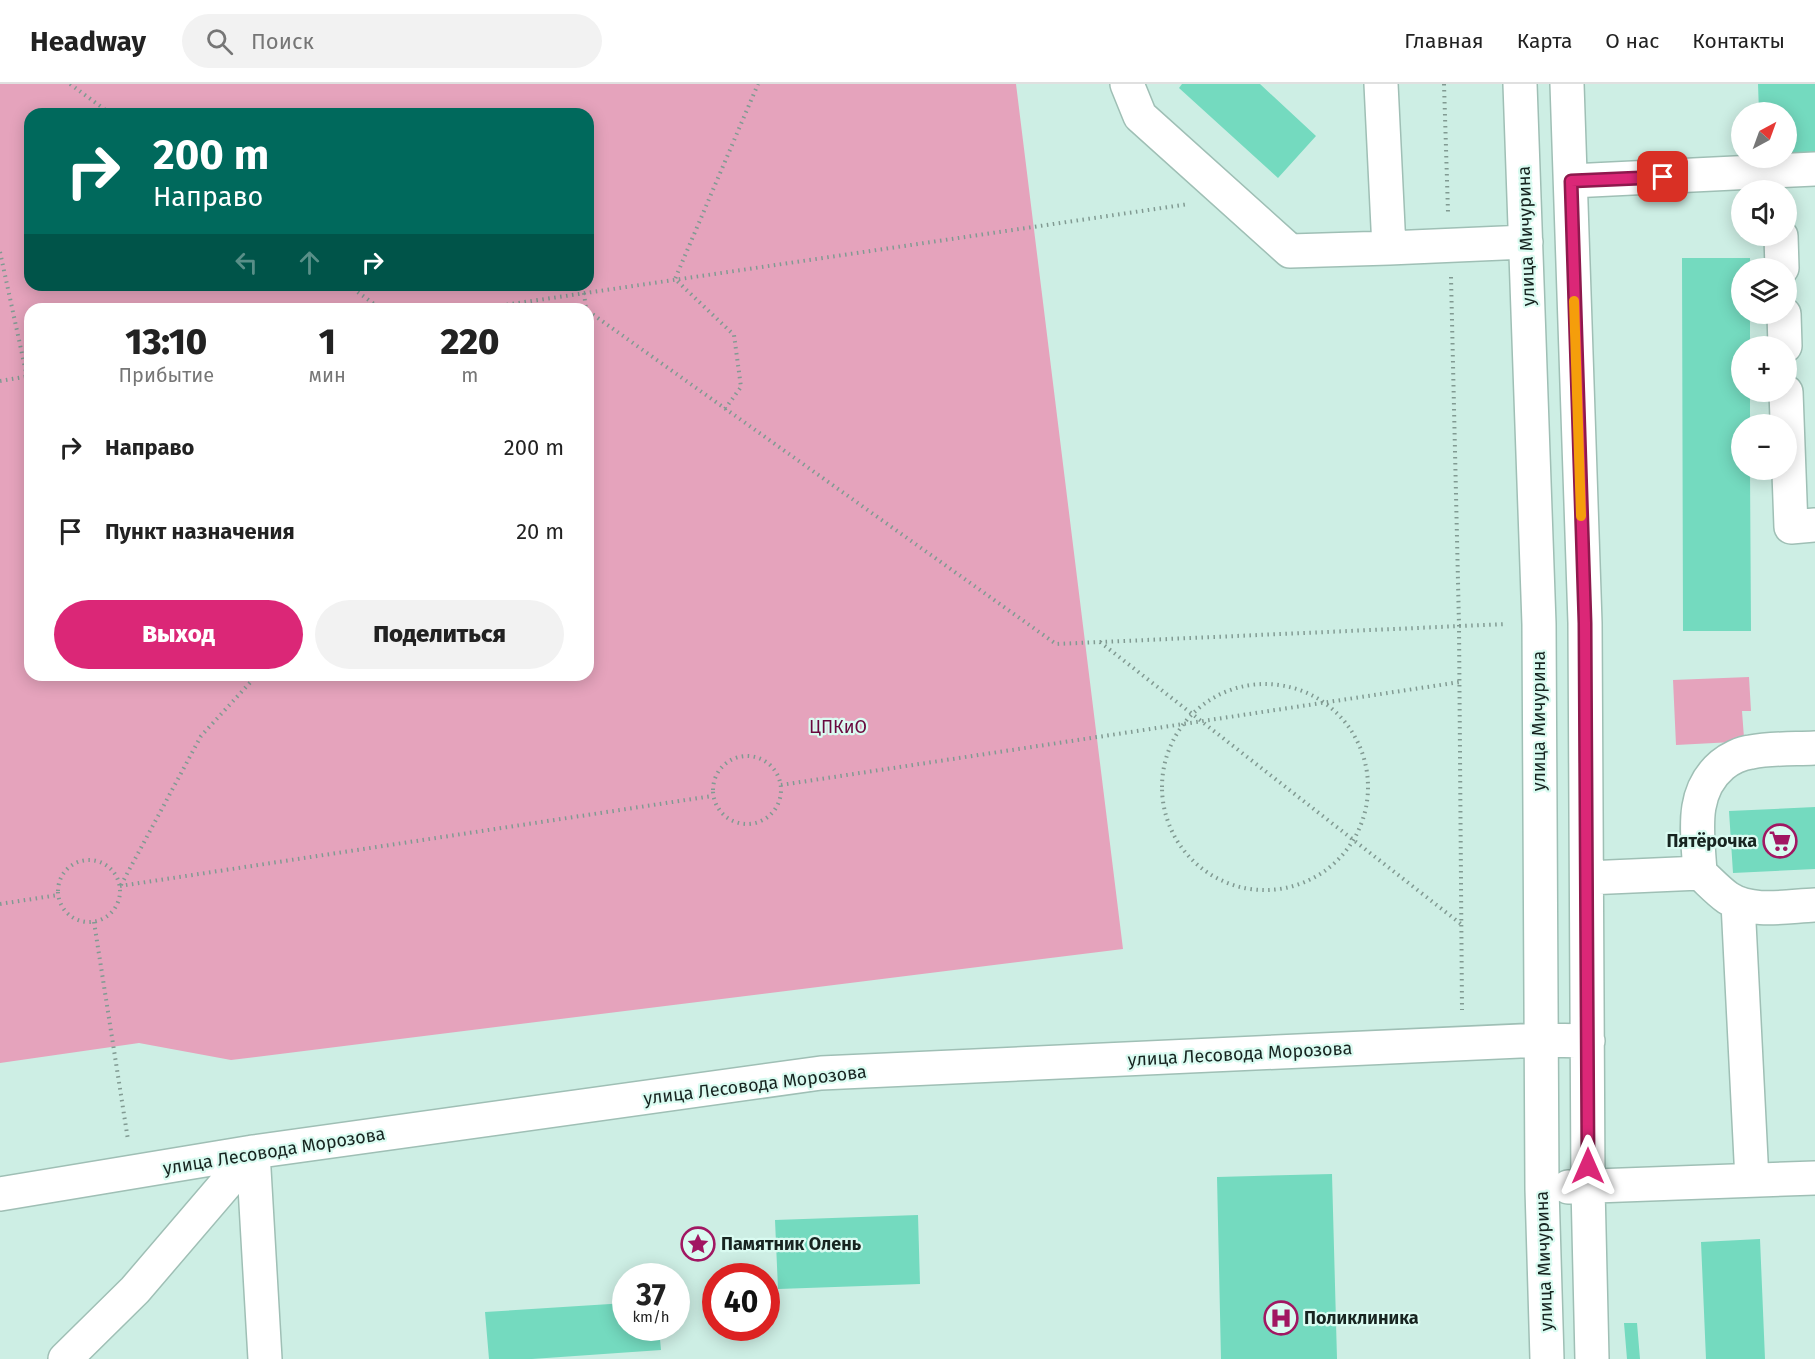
<!DOCTYPE html>
<html lang="ru">
<meta charset="utf-8">
<style>
:root{--surface:#fff;--page:#f2f2f2;--text:#222;--muted:#767676;--line:#e0e0e0;--accent:#db2777}
body{margin:0;font-family:"Fira Sans",sans-serif;background:var(--page);color:var(--text);height:100vh;display:flex;flex-direction:column;font-size:22px;white-space:nowrap}
*{box-sizing:border-box;margin:0}
p{font-size:20px;color:var(--muted)}
.icon{flex:none;width:33px;height:33px;fill:none;stroke:currentColor;stroke-width:2;stroke-linecap:round;stroke-linejoin:round}
.map{position:relative;flex:1;overflow:hidden}
.side{position:absolute;left:24px;top:219px;width:570px;height:378px;display:flex;flex-direction:column;background:var(--surface);border-radius:18px;box-shadow:0 3px 15px #0003}
.side>*{flex:none}
.hud{position:absolute;left:24px;top:24px;width:570px;height:183px;border-radius:18px;box-shadow:0 3px 15px #0003;background:#00695c;color:#fff;overflow:hidden}
.needle{width:39px;rotate:41deg}
.tools{position:absolute;left:1731px;top:18px;display:grid;gap:12px}
.tools a{display:grid;place-items:center;width:66px;height:66px;border-radius:50%;background:var(--surface);box-shadow:0 3px 15px #0003;font-size:30px}
.speed{position:absolute;left:612px;top:1179px;display:flex;gap:12px;font-size:30px;font-weight:700;text-align:center}
.speed>*{display:grid;place-content:center;width:78px;height:78px;border-radius:50%;background:var(--surface);box-shadow:0 3px 15px #0003;line-height:1}
.speed small{font-size:15px;font-weight:400}
.speed .limit{border:9px solid #d22;background:#fff;color:#111}
.pin{position:absolute;display:grid;place-items:center;width:51px;height:51px;color:#fff;margin:-26px;border-radius:12px;box-shadow:0 3px 9px #0006}
.me{position:absolute;width:66px;margin:-33px;rotate:0deg;stroke-linejoin:round;filter:drop-shadow(0 0 4px #0008)}
.turn{display:flex;align-items:center;gap:21px;height:126px;padding:0 30px;font-size:27px}
.turn .icon{width:78px;height:78px;stroke-width:2.5}
.turn b{display:block;font-size:42px;line-height:51px}
.lanes{display:flex;align-items:center;height:57px;padding:0 30px;background:#0003;justify-content:center;gap:30px;direction:ltr}
.lanes .off{opacity:.35}
.eta{display:flex;justify-content:space-evenly;align-items:center;height:102px;text-align:center}
.eta b{font-size:36px;font-weight:800;line-height:42px}
.cta{display:flex;gap:12px;margin-top:auto;padding:12px 30px}
.cta a{flex:1;height:69px;border-radius:36px;background:var(--accent);color:#fff;font-size:24px;font-weight:800;line-height:69px;text-align:center}
.cta a+a{background:var(--page);color:var(--text)}
ul{padding:0;list-style:none}
li{display:flex;align-items:center;gap:18px;height:84px;padding:0 30px}
li div{flex:1}
li b{display:block;font-size:22px}
li em{font-style:normal}
header{display:flex;align-items:center;gap:36px;box-sizing:border-box;height:84px;padding:0 30px;background:var(--surface);border-bottom:2px solid var(--line)}
header strong{font-size:28px}
nav{display:flex;gap:33px;margin-inline-start:auto;font-size:21px}
.search{width:420px;height:54px;background:var(--page);display:flex;align-items:center;gap:15px;box-sizing:border-box;padding:0 21px;border-radius:33px;color:var(--muted);font-size:22px}
.map>svg:first-child{display:block}
.green{fill:#e5a3bc;fill-rule:evenodd}
.building{fill:#74dabf}
.lines{fill:none;stroke-linecap:round;stroke-linejoin:round}
.minor-casing{stroke:#9fbfb5;stroke-width:36}
.path{stroke:#819a92;stroke-width:4;stroke-dasharray:1.5 4.5;stroke-linecap:butt}
.minor{stroke:#fff;stroke-width:33}
.route-casing{stroke:#8e194d;stroke-width:15}
.route{stroke:#db2777;stroke-width:10}
.slow{stroke:#f59e0b;stroke-width:10}
.labels{text-anchor:middle;stroke-width:4.5;stroke-linejoin:round;paint-order:stroke}
.street-label{font-size:18px;fill:#172420;stroke:#dafbf1}
.park-label{font-size:18px;fill:#69093e;stroke:#dafbf1}
.poi-label{font-size:18px;font-weight:bold;fill:#172420;stroke:#dafbf1;text-anchor:start}
</style>
<header>
<strong>Headway</strong>
<div class="search"><svg class="icon" aria-label="search" viewBox="0 0 24 24"><circle cx="10" cy="10" r="6"/><path d="M15 15l6 6"/></svg>Поиск</div>
<nav><a>Главная</a><a>Карта</a><a>О нас</a><a>Контакты</a></nav>
</header>
<div class="map">
<svg width="1815" height="1275" viewBox="0 0 1815 1275">
<rect width="100%" height="100%" fill="#cdeee4"/>
<path class="green" d="M0 0H1016L1123 865 231 976 139 959 0 979ZM30 30H588V201H30ZM30 225H588V591H30Z
M1749 593 1751 627H1742L1744 654 1733 658 1676 661 1673 596Z"/>
<path class="building" d="M1182 0H1260L1316 52 1278 94 1179 4Z
M1758 0H1815V73H1786V28H1759Z
M1682 174H1750V184H1742V230H1750V262H1742V308H1750V340H1742V386H1750L1751 547H1683Z
M1815 723V785L1733 789 1729 727Z
M1332 1090 1337 1275H1221L1217 1093Z
M918 1131 920 1200 778 1205 775 1136Z
M1760 1155 1765 1275H1706L1701 1158Z
M626 1219V1244H659L661 1266 532 1275H489L485 1228Z
M1624 1239H1637L1640 1275H1627Z"/>
<g class="lines">
<g class="minor-casing">
<path id="minor" d="M1127 0 1140 32 1290 167 1389 164
M1381 0 1389 164 1526 158
M1520 0 1539 540 1542 1105 1547 1275
M1567 0 1585 539 1588 1103 1592 1275
M1571 97 1815 85
M1781 152 1782 184
M1784 230 1785 262
M1786 308 1791 443 1815 441
M1815 664C1794 665 1771 664 1751 668 1741 669 1729 675 1722 681 1689 709 1698 751 1700 789 1709 797 1718 807 1728 814 1752 830 1788 822 1815 821
M1587 794 1700 789
M1738 819 1752 1096
M253 1068 265 1275
M1568 1103 1815 1094
M0 1110 253 1068 821 989 1540 956 1588 957
M65 1275 135 1206 253 1068"/>
</g>
<path class="path" d="M70 0 111 30
M1444 0 1448 128
M0 168 27 293
M1451 193 1459 541 1462 926
M348 201 381 225
M584 209 586 225
M477 225 1189 120
M588 227 1056 560 1506 540
M0 297 30 292
M725 325 741 303 734 251 675 195 758 0
M1100 558 1461 840
M1162 703a103 103 0 1 1 206 0a103 103 0 1 1-206 0Z
M713 706a34 34 0 1 1 68 0a34 34 0 1 1-68 0Z
M781 701 1460 598
M58 807a31 31 0 1 1 62 0a31 31 0 1 1-62 0Z
M121 801 201 652 257 591
M120 802 712 712
M0 820 58 811
M94 838 128 1056"/>
<use href="#minor" class="minor"/>
</g>
<g class="lines">
<g class="route-casing">
<path id="route" d="M1588 1082 1585 539 1571 97 1663 93"/>
</g>
<use href="#route" class="route"/>
<path class="slow" d="M1574 217 1581 432"/>
</g>
<defs>
<g id="supermarket-ring" transform="scale(1.725)"><circle r="9.5" fill="#dafbf1" stroke="#a11762" stroke-width="1.5"/><path d="M-6-5.5h2.5l.6 2H6L4.5 2H-2.5L-4.4-4H-6ZM-1.5 3.2a1.3 1.3 0 1 0 .1 0ZM3 3.2a1.3 1.3 0 1 0 .1 0Z" fill="#a11762"/></g>
<g id="sight-ring" transform="scale(1.725)"><circle r="9.5" fill="#dafbf1" stroke="#a11762" stroke-width="1.5"/><path d="M0-6L1.8-2.2L6-1.7L2.9 1.2L3.7 5.4L0 3.3L-3.7 5.4L-2.9 1.2L-6-1.7L-1.8-2.2Z" fill="#a11762"/></g>
<g id="hospital-ring" transform="scale(1.725)"><circle r="9.5" fill="#dafbf1" stroke="#a11762" stroke-width="1.5"/><path d="M-5-5h3v3.5h4V-5h3V5h-3V1.5h-4V5h-3Z" fill="#a11762"/></g>
</defs>
<g fill-rule="evenodd">
<use href="#supermarket-ring" x="1780" y="757"/>
<use href="#sight-ring" x="698" y="1160"/>
<use href="#hospital-ring" x="1281" y="1234"/>
</g>
<g class="labels">
<g class="street-label">
<text transform="translate(1526 152) rotate(-92)" y="6">улица Мичурина</text>
<text transform="translate(1539 637) rotate(-90)" y="6">улица Мичурина</text>
<text transform="translate(1240 970) rotate(-3)" y="6">улица Лесовода Морозова</text>
<text transform="translate(755 1001) rotate(-7)" y="6">улица Лесовода Морозова</text>
<text transform="translate(274 1067) rotate(-9)" y="6">улица Лесовода Морозова</text>
<text transform="translate(1544 1177) rotate(-92)" y="6">улица Мичурина</text>
</g>
<g class="park-label">
<text x="838" y="649">ЦПКиО</text>
</g>
<g class="poi-label">
<text x="1757" y="763" text-anchor="end">Пятёрочка</text>
<text x="721" y="1166">Памятник Олень</text>
<text x="1304" y="1240">Поликлиника</text>
</g>
</g>
</svg>
<div class="tools">
<a><svg class="needle" viewBox="-14 -14 28 28"><path d="M0-13l5 13h-10z" fill="#e53935"/><path d="M0 13l5-13h-10z" fill="#767676"/></svg></a>
<a><svg class="icon" aria-label="sound" viewBox="0 0 24 24"><path d="M4 9h4l5-4v14l-5-4H4zM17 9q2 3 0 6"/></svg></a>
<a><svg class="icon" aria-label="layers" viewBox="0 0 24 24"><path d="M12 4l9 5-9 5-9-5zM3 14l9 5 9-5"/></svg></a>
<a>+</a>
<a>−</a>
</div>
<div class="speed"><div>37<small>km/h</small></div><div class="limit">40</div></div>
<div class="pin" style="left:1663px;top:93px;background:#d93025"><svg class="icon" aria-label="arrive" viewBox="0 0 24 24"><path d="M6 21V4h12l-3 4 3 4H6"/></svg></div>
<svg class="me" style="left:1588px;top:1082px" viewBox="-20 -20 40 40"><path d="M0-17L14 15 0 8-14 15z" fill="#db2777" stroke="#fff" stroke-width="4"/></svg>
<div class="hud">
<div class="turn"><svg class="icon" aria-label="right" viewBox="0 0 24 24"><path d="M7 20v-9h11M14 6l5 5-5 5"/></svg><div><b>200 m</b>Направо</div></div>
<div class="lanes"><svg class="icon off" aria-label="left" viewBox="0 0 24 24"><path d="M17 20v-9H6M10 6l-5 5 5 5"/></svg><svg class="icon off" aria-label="ahead" viewBox="0 0 24 24"><path d="M12 20V5M6 11l6-6 6 6"/></svg><svg class="icon" aria-label="right" viewBox="0 0 24 24"><path d="M7 20v-9h11M14 6l5 5-5 5"/></svg></div>
</div>
<section class="side">
<div class="eta">
<div><b>13:10</b><p>Прибытие</p></div>
<div><b>1</b><p>мин</p></div>
<div><b>220</b><p>m</p></div>
</div>
<ul>
<li><svg class="icon" aria-label="right" viewBox="0 0 24 24"><path d="M7 20v-9h11M14 6l5 5-5 5"/></svg><div><b>Направо</b></div><em>200 m</em></li>
<li><svg class="icon" aria-label="arrive" viewBox="0 0 24 24"><path d="M6 21V4h12l-3 4 3 4H6"/></svg><div><b>Пункт назначения</b></div><em>20 m</em></li>
</ul>
<div class="cta"><a>Выход</a><a>Поделиться</a></div>
</section>
</div>
